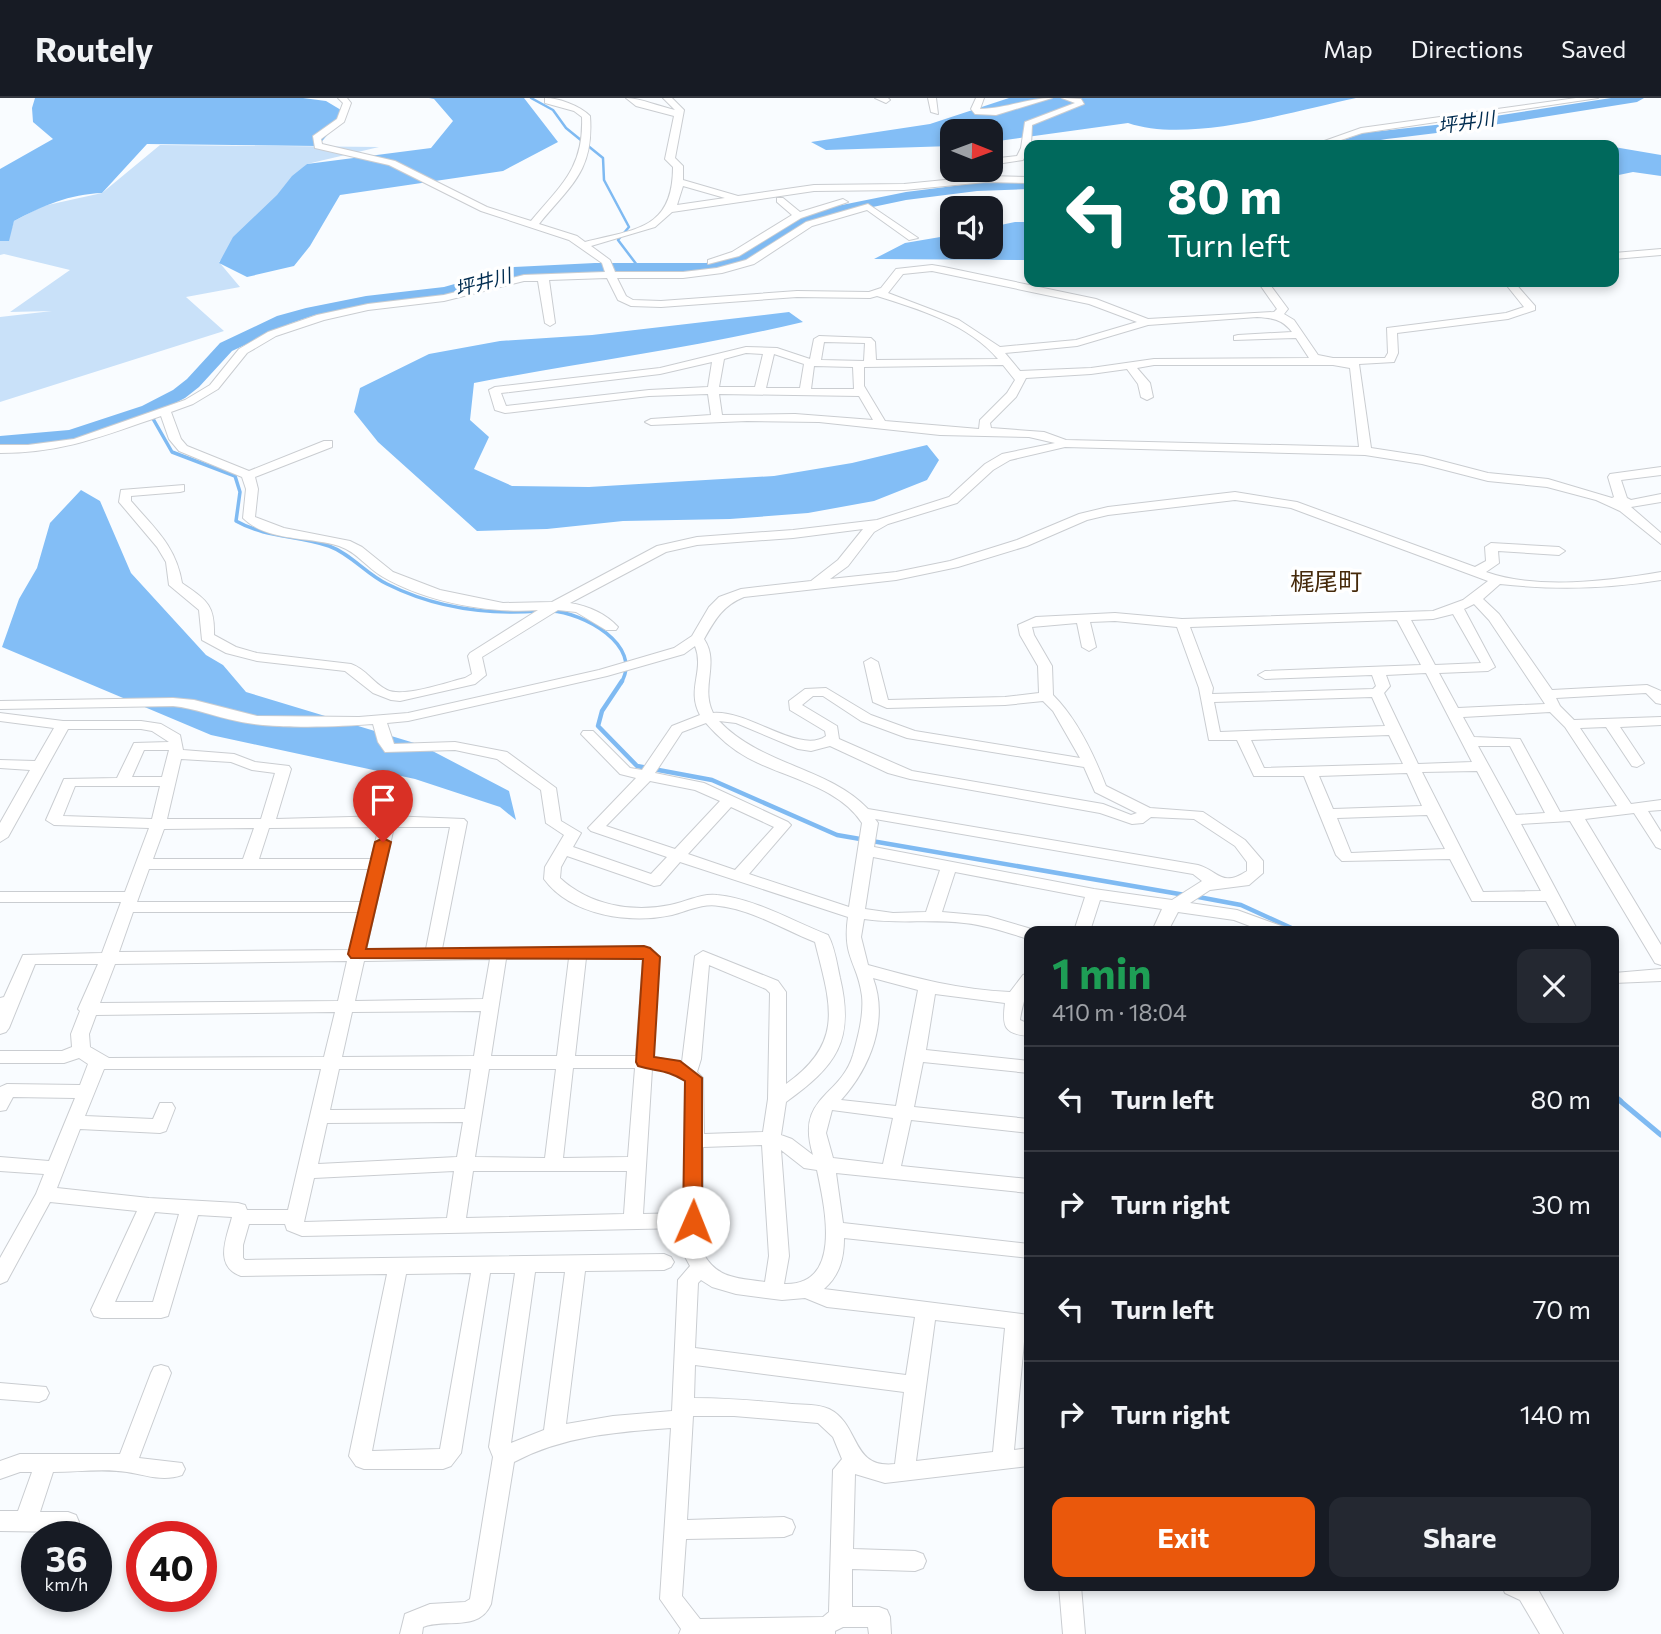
<!DOCTYPE html>
<meta charset="utf-8">
<style>
:root{--surface:#171b24;--page:#242831;--text:#f1f3f6;--muted:#9ea1a6;--line:#363941;--accent:#ea580c}
body{margin:0;font-family:Commissioner,"Noto Sans JP",sans-serif;background:var(--page);color:var(--text);height:100vh;display:flex;flex-direction:column;font-size:26px;white-space:nowrap}
*{box-sizing:border-box;margin:0}
p{font-size:23px;color:var(--muted)}
.icon{flex:none;width:38px;height:38px;fill:none;stroke:currentColor;stroke-width:2;stroke-linecap:round;stroke-linejoin:round}
.map{position:relative;flex:1;overflow:hidden}
.sheet{position:absolute;left:1024px;top:828px;width:595px;height:665px;display:flex;flex-direction:column;background:var(--surface);border-radius:14px;box-shadow:0 4px 10px #0003}
.sheet>*{flex:none}
.banner{position:absolute;left:1024px;top:42px;width:595px;height:147px;border-radius:14px;box-shadow:0 4px 10px #0003;background:#00695c;color:#fff;overflow:hidden}
.needle{width:46px;rotate:91deg}
.buttons{position:absolute;left:940px;top:21px;display:grid;gap:14px}
.buttons a{display:grid;place-items:center;width:63px;height:63px;border-radius:14px;background:var(--surface);box-shadow:0 4px 10px #0003;font-size:35px}
.speed{position:absolute;left:21px;top:1423px;display:flex;gap:14px;font-size:35px;font-weight:700;text-align:center}
.speed>*{display:grid;place-content:center;width:91px;height:91px;border-radius:50%;background:var(--surface);box-shadow:0 4px 10px #0003;line-height:1}
.speed small{font-size:18px;font-weight:400}
.speed .limit{border:10px solid #d22;background:#fff;color:#111}
.pin{position:absolute;display:grid;place-items:center;width:60px;height:60px;color:#fff;margin:-72px -30px;border-radius:50% 50% 50% 0;rotate:-45deg;box-shadow:0 0 7px #0007}
.pin .icon{rotate:45deg}
.me{position:absolute;width:77px;margin:-38px;rotate:1deg;stroke-linejoin:round;filter:drop-shadow(0 0 5px #0008)}
.turn{display:flex;align-items:center;gap:24px;height:147px;padding:0 28px;font-size:32px}
.turn .icon{width:91px;height:91px;stroke-width:2.5}
.turn b{display:block;font-size:49px;line-height:60px}
.round{display:grid;place-items:center;flex:none;width:74px;height:74px;border-radius:14px;background:var(--page)}
.headline{display:flex;align-items:center;justify-content:space-between;height:119px;padding:0 28px}
h1{font-size:42px;font-weight:700;line-height:52px;color:#1e9e55}
.action{display:flex;gap:14px;margin-top:auto;padding:14px 28px}
.action a{flex:1;height:80px;border-radius:14px;background:var(--accent);color:#fff;font-size:28px;font-weight:700;line-height:80px;text-align:center}
.action a+a{background:var(--page);color:var(--text)}
ul{padding:0;list-style:none}
li{display:flex;align-items:center;gap:21px;height:105px;padding:0 28px;border-top:2px solid var(--line)}
li div{flex:1}
li b{display:block;font-size:26px}
li em{font-style:normal}
header{display:flex;align-items:center;gap:42px;box-sizing:border-box;height:98px;padding:0 35px;background:var(--surface);border-bottom:2px solid var(--line)}
header strong{font-size:33px}
nav{display:flex;gap:38px;margin-inline-start:auto;font-size:24px}
.map>svg:first-child{display:block}
.green{fill:#c9e1f9}
.forest{fill:#83bef6}
.lines{fill:none;stroke-linecap:round;stroke-linejoin:round}
.stream-far3{stroke:#7fbaf2;stroke-width:2.5}
.stream-far2{stroke:#7fbaf2;stroke-width:3.5}
.stream-far1{stroke:#7fbaf2;stroke-width:4.5}
.stream{stroke:#7fbaf2;stroke-width:5}
.river{fill:#7fbaf2;fill-rule:evenodd}
.minor-casing{stroke:#cacdd1;stroke-width:2}
.minor{fill:#fff;fill-rule:evenodd}
.route{fill:#ea580c;stroke:#983908;stroke-width:2}
.labels{text-anchor:middle;stroke-width:7;stroke-linejoin:round;paint-order:stroke}
.far-water-label{font-size:19px;font-style:italic;fill:#002c50;stroke:#fff}
.quarter-label{font-size:24px;fill:#45290a;stroke:#fff}
</style>
<header>
<strong>Routely</strong>
<nav><a>Map</a><a>Directions</a><a>Saved</a></nav>
</header>
<div class="map">
<svg width="1661" height="1536" viewBox="0 0 1661 1536">
<rect width="100%" height="100%" fill="#f9fcff"/>
<path class="green" d="M160 47 379 49 307 66 219 164 240 189 186 199 224 233 0 304V219L52 213 10 214 70 172 4 156 0 157V143L8 142 14 123 43 108 102 95Z"/>
<path class="forest" d="M35 0H303L326 3 346 15 318 48 147 46 102 95C70 96 42 108 14 123L9 143H0V71L53 41 33 24 32 10Z
M429 0H524L558 44 503 73 340 97 310 148 294 168 247 179 219 165 233 139 277 97 292 78 307 66 431 50 453 23 434 1Z
M1009 0H1356C1293 13 1189 46 1128 25L991 44 990 33H952V48L826 52 811 44 930 26Z
M1614 49 1661 57V78L1633 74 1614 78Z
M1015 124H1029V162L874 161 905 145 952 137V149H990L991 129Z
M789 214 803 224C694 250 584 264 474 285L470 322 489 339 474 371 512 388 589 389 774 378 852 365 927 347 939 362 927 382 874 403 808 415 730 421 623 423 547 431 477 433 378 344 354 314 360 290 429 256 500 243 592 237Z
M81 392 100 403 131 475 206 557 223 567 246 594 421 647 509 693 516 722 500 709 415 681 211 637 2 549 19 501 37 470 50 425Z"/>
<g class="lines">
<path class="stream-far3" d="M531 0 553 12 566 30 603 60 604 82 629 129 618 142 640 171"/>
<path class="stream-far2" d="M148 312 172 354 235 378 240 394 236 423C266 440 297 437 329 448 351 456 366 476 387 486 435 510 487 517 539 513
M551 513C582 514 644 547 621 585"/>
<path class="stream-far1" d="M622 583 602 613 598 628 637 668 712 682 837 737 1185 797
M1193 798 1241 807 1298 833
M1614 997 1621 1003"/>
<path class="stream" d="M1619 1002 1661 1037"/>
<path class="river" d="M1611 0H1644L1637 4C1559 16 1482 30 1404 39 1379 41 1354 48 1330 47L1363 35 1444 26Z
M1029 83V91L977 93 906 102 830 118 807 125 784 138 755 161 707 175H595L515 179 445 199 366 208 315 217 289 226 232 253 199 289 185 300 154 316 72 342 0 350V338L69 332 142 308 173 292 187 281 220 245 277 218 306 210 366 198 444 189 514 169 595 165H706L743 155 774 132 797 119 822 111 906 94 977 85Z"/>
<g class="minor-casing">
<path id="minor" d="M338 0H347L351 5 344 24 321 41 322 46 395 63 487 109 531 123C561 87 584 70 582 19L574 13 545 5V0C558 0 579 7 590 18 594 73 571 87 539 126L577 138 585 144C635 131 673 132 673 69L665 61 674 18 636 8 626 0C641 0 660 9 675 12L663 0H672L684 12 675 60 683 68V82L738 98 814 87 904 86 986 78 1029 79V85L986 84 904 92 814 93 672 114 655 129 591 148 610 162 615 174H683L717 170 746 162 806 124 868 106 918 140 909 142 867 112 812 128 754 166 722 175 683 180H617L626 198 633 202 661 203 797 193 869 194 881 190 896 171 932 167 944 169 1096 201 1148 221 1274 214 1277 211 1258 184H1268L1288 211 1284 216 1294 222 1318 257 1333 260H1385L1388 255 1387 230 1506 215 1524 209 1504 184H1514L1535 208V212L1508 221 1397 235 1398 255 1394 264 1359 266 1371 350 1423 358 1488 375 1548 381 1612 400 1614 399 1608 379 1610 376 1661 369V377L1621 382 1627 400 1631 402 1661 396V404L1631 409 1661 435V446L1620 413 1596 402 1547 389 1488 383 1422 366 1365 357 1065 349 1010 362 993 372 957 405 888 426 874 434 848 468 830 481 896 474 950 463 1017 442 1079 416 1108 409 1235 394 1297 404 1475 469 1486 463 1485 449 1491 445 1559 449 1565 453 1559 457 1498 453 1499 465 1486 474C1537 492 1609 483 1661 474V482C1607 491 1555 492 1500 486L1483 501 1499 516 1552 592 1647 587 1661 593V606L1656 605 1646 595 1556 600 1560 608 1574 622 1661 619V627L1620 629 1644 665 1637 669 1632 668 1606 629 1580 630 1631 706 1661 702V712L1648 713 1661 734V751L1656 749 1634 715 1585 721 1661 847V867L1655 865 1570 723 1521 726 1578 833H1562L1546 803H1472L1450 761 1342 763 1336 757 1304 678H1254L1237 642H1209L1199 590 1177 529 1115 523 1090 524 1096 549 1089 553 1082 549 1077 525 1032 529 1034 537 1052 568 1053 597C1078 622 1094 657 1106 688L1150 710 1203 714 1245 742 1263 763V775L1249 787 1210 792 1190 805 1237 812 1284 829 1286 833H1263L1234 822 1178 814 1168 833H1152L1162 811 1100 802 1090 833H1074L1085 799 955 774 942 814 987 818 1035 832 1029 833V841C1007 835 987 827 964 825 931 821 897 826 864 821L861 839 868 867C915 880 961 892 1010 894L1023 877 1029 875C1029 893 1022 905 1020 922L1029 926V938C1004 936 1002 929 1005 905L935 896 926 952 1029 963V975L923 964 914 1009 1029 1021V1035L911 1022 901 1068 1029 1081V1095L836 1075 843 1125 1029 1146V1160L844 1140C844 1160 840 1177 824 1191L1029 1217V1233H1025L1014 1352 1029 1350V1368L885 1385 855 1376 853 1451 915 1453 923 1456 926 1463 923 1470 915 1473 852 1471V1509H879L887 1512 890 1519 891 1536H869L868 1529H843L835 1533V1536H679L681 1531 660 1501 671 1330C616 1334 563 1338 514 1364L491 1506C479 1534 446 1520 423 1529L422 1536H400L405 1516 430 1506 465 1504 470 1501 493 1359 489 1349 515 1175H490L461 1355 451 1368 443 1371H364L356 1368 349 1358 387 1176 241 1178C213 1168 227 1139 232 1119L198 1117 168 1218 161 1220H101L94 1218 91 1212 137 1113 50 1104 7 1183 0 1186V1160L36 1096 44 1076 0 1073V1059L49 1063 75 1000 13 999 6 1012 0 1013V989L7 986 80 987 88 966 79 960 64 965H0V953H62L72 949 71 936 80 913 78 911 98 866H35L9 930 6 934 0 936V900L4 899 23 857 102 855 121 804H0V794H125L149 730 54 727 46 722 64 681 117 680 134 645 169 644 152 633 141 631H68L8 739 0 744V725L30 672 0 670V662L35 663 54 630 0 623V615L63 623H141L161 626 180 637 183 652 234 656 255 664 289 668 291 671 276 721 388 718 464 721 467 724 442 851 650 850 659 859 653 959 682 964 695 858 703 853 778 883 786 894V986C846 944 830 905 815 844 784 832 753 812 719 808 703 805 688 813 672 817 631 826 571 818 544 781L545 769 564 737 546 725 541 692 497 661 455 652 385 654 378 644 373 626C336 629 272 631 237 623 215 619 195 610 173 608L0 611V603L173 600 194 602 257 618 359 619 408 615 599 572 674 550 692 538 709 509 719 499 741 491 811 483 838 462 863 431 793 440 697 447 666 454 570 505C588 508 605 515 618 529L616 532H606L576 514 558 512 482 559 486 577 475 586 400 603 391 602 373 595 345 573 257 563 226 555 202 542 199 512 169 487 166 464 157 449 119 404 121 392 184 387V393L180 394 131 398V403C155 431 176 448 182 485 206 502 215 506 214 537L236 549 257 555 351 566C366 571 373 585 387 592 403 600 448 584 465 580L472 576 468 558 470 555 538 512C490 516 426 504 383 479 367 470 357 454 339 448 309 438 267 444 243 420L246 391 242 379 179 353 169 341 161 318C103 338 63 355 0 355V347H28L74 341 185 302 210 287 239 251 268 234 317 217 368 206 444 197 524 177 605 174 602 165 569 142 481 113 389 67 315 50 313 38 337 21 343 5ZM683 88 725 100 677 107ZM932 173 1089 206 1137 224 1076 242 1000 249 959 222 888 195 903 176ZM607 180 618 202 631 208 661 209 797 199 870 200 877 198C919 211 968 226 998 261L876 262 875 244 871 240 819 238 814 241 810 261 777 250 746 249 660 270 495 289 489 292 495 312 505 315 649 298 708 296 711 317 651 321 645 324 651 327 747 323 819 324 940 337 1029 339 1055 345 1002 356 985 366 949 399 877 422 793 432 697 439 657 448 552 504 503 505 440 492 393 474 362 449 350 443 284 430 255 419 258 391 255 379 332 349V343H324L249 373 187 348 181 341 171 314 193 306 218 291 247 255 276 238 324 222 368 212 444 203 524 183H538L545 225 550 228 555 225 549 182ZM1257 219C1272 220 1282 221 1292 234L1238 237 1234 238V242L1296 240 1309 260 1154 261 1091 270 1020 273 1005 255 1077 248 1148 227ZM824 244 865 245 864 263 821 262ZM746 255 763 256 755 289H719L724 261ZM774 256 804 266 800 290H766ZM712 264 708 289 649 292 506 308 501 295 660 276ZM1003 267 1015 282 1007 295 980 322 979 331 885 323 864 288V269ZM1154 267H1333L1350 270 1359 349 1066 342 1044 334 991 330 990 325 1016 299 1026 280 1091 276 1127 271 1138 286 1141 299 1147 302 1153 299 1150 285 1137 270ZM814 268 853 269 854 291H811ZM719 296 859 298 873 322 795 316 722 317ZM1235 402 1291 410 1488 483 1463 502 1433 513 1182 521 1115 515 1036 519 1018 527 1020 537 1038 568 1039 595 1005 599 888 602 878 564 871 560 864 564 873 604 887 610 1005 607 1043 603 1053 613 1080 660 915 633 871 617 826 590 805 591 789 603 790 612 825 633 826 638C800 657 749 612 713 615 700 589 720 565 704 541 715 522 722 508 744 499L896 482 958 469 1027 448 1087 422 1108 417ZM1474 506 1489 522 1545 606 1458 610 1439 575 1488 573 1495 569 1464 511ZM1453 516 1481 565 1435 567 1411 522 1433 521ZM1397 522 1421 567 1265 573 1258 577 1265 581 1372 577 1376 588 1373 591 1212 596 1213 590 1190 529ZM695 548C705 573 686 591 700 617L672 628 642 672 630 670 593 633H583L581 636 620 676 636 680 588 730 591 733 667 759 651 776 573 749 581 735 561 723 556 690 507 654 455 644 394 646 387 625 408 623 607 578 684 556ZM1426 575 1472 664 1418 666 1384 595 1390 588 1386 577ZM813 598H823L861 623 907 640 1084 669 1095 694 1137 715 1131 717 1103 706 912 673 839 641 837 628 802 607ZM1372 599 1385 628 1220 634 1214 604ZM1550 614 1565 629 1617 708 1560 714 1520 641 1474 639 1463 619ZM719 623 736 625 798 651 811 653 830 648 888 675 910 681 1100 715 1132 726 1143 725 1151 719 1194 721 1235 748 1247 764V773C1221 790 1219 773 1198 767L868 711C828 669 762 668 719 623ZM706 625C718 639 732 651 748 660 785 680 838 688 862 725L849 809 749 776 791 727 788 724 704 685 655 675 682 634ZM1389 637 1403 666 1264 670 1251 642ZM1478 648H1510L1545 715 1516 717ZM144 652H169L162 679H132ZM181 661 231 664 252 672 275 675 261 721H167ZM1477 673 1541 793 1483 794 1422 674ZM1407 675 1422 708 1333 711 1319 678ZM650 683 695 692 720 703 675 751 606 728ZM75 688H160L152 721 63 718ZM731 709 774 729 735 772 688 756ZM1427 717 1445 751 1351 755 1337 720ZM875 721 1193 776 1202 783 1172 802 1094 791 874 749 878 725ZM379 729 371 761H259L269 730ZM394 729H450L426 851 366 852ZM254 730 243 761H153L164 731ZM567 758 654 788 660 787 680 764 848 819C842 860 858 865 862 898 864 917 858 939 853 957 840 1000 795 998 813 1057L792 1041 781 1037 786 1004C836 968 855 943 840 880 837 866 835 850 828 837 792 823 756 801 717 797 701 795 686 804 670 807 632 815 589 807 560 780L561 769ZM873 759 940 772 926 814 893 815 865 811ZM149 771H369L361 804H137ZM133 814H359L350 852 119 854ZM569 860 557 958H491L506 861ZM586 860 643 861 636 958H575ZM490 861 483 901 355 903 364 863ZM347 863 338 903 100 905 115 866ZM709 867 766 891 770 895 768 1001 763 1034 704 1036 703 980 697 974 701 961ZM873 880 918 892 896 1008 841 1002C870 970 889 923 873 880ZM481 913 474 958 342 959 352 914ZM335 914 324 959 109 960 90 949 89 936 96 917ZM573 970H635L628 1059 563 1060ZM104 971H321L288 1112H247L245 1107 238 1105 149 1100 57 1090 80 1031 160 1035 166 1033 175 1010 172 1005H160L153 1021 85 1018ZM339 971H471L465 1011 330 1012ZM489 971H556L545 1060 475 1059ZM652 971 669 973 685 983 684 1115 643 1116ZM832 1012 893 1020 883 1066 833 1060 826 1035ZM463 1024 457 1059 318 1066 327 1025ZM762 1047 769 1158 765 1184C738 1180 717 1181 703 1155V1049ZM781 1052 804 1070 817 1072C825 1110 843 1188 784 1186L789 1158ZM454 1073 447 1120 304 1124 314 1080ZM473 1073H627L624 1116 466 1120ZM155 1114 179 1116 153 1204H115ZM249 1126H285L287 1132 302 1138 684 1130 683 1155 690 1168 678 1182 672 1313 613 1318 566 1326 585 1173 664 1172 671 1169 674 1164 671 1159 664 1156 245 1162 243 1160V1147ZM535 1174H565L544 1332 511 1345ZM471 1175 440 1351 372 1353 406 1176ZM701 1182 712 1189 736 1196 782 1202 805 1200 827 1209 915 1219 906 1277 695 1250 698 1185ZM935 1222 1005 1230 993 1354 916 1363ZM695 1267 904 1294 895 1366C850 1371 861 1327 829 1311 819 1306 804 1307 792 1306 759 1303 727 1300 694 1300ZM693 1318H734L818 1325 833 1339 842 1361 833 1372 829 1514 823 1519 700 1521 682 1498 686 1441 784 1439 792 1436 795 1429 792 1422 784 1419 687 1422Z
M875 0H888L890 2 886 5Z
M928 0H936L938 16 931 14Z
M976 0H984L980 11C1005 11 1028 0 1052 0L996 17 975 16 971 11Z
M1062 0 1081 1 1084 6 1032 27 1031 47 1023 62 990 67V61L1017 58 1021 50 1025 24 1075 5Z
M1576 0H1598L1362 35 1326 47H1313L1361 30Z
M1203 43 1210 47H1199Z
M777 100H783L800 114 843 101 848 104 801 120 739 158 708 166V162L732 154 792 117 777 104Z
M1661 151V157L1614 161V155Z
M1661 871V883L1614 885V875Z
M161 1267 168 1269 171 1275 139 1360 182 1365 185 1371 182 1377C163 1384 145 1377 127 1374 104 1370 77 1374 53 1374L40 1414H68L76 1417 79 1424 76 1431 68 1434 0 1433V1413H18L32 1374H20L0 1381V1363L20 1356H120L151 1275 154 1269Z
M0 1285 46 1289 49 1295 46 1301 39 1304 0 1301Z
M1059 1488H1081L1085 1536H1063Z
M1502 1488H1536L1563 1536H1540L1520 1502 1505 1495Z"/>
</g>
<use href="#minor" class="minor"/>
</g>
<path class="route" d="M383 740 391 744 366 851 644 848 650 850 660 859 654 959 680 963 702 980V1124L700 1129 693 1131 686 1129 683 1124 685 983C666 971 658 974 638 968L636 964 643 861 351 860 348 856 375 744Z"/>
<g class="labels">
<g class="far-water-label">
<text transform="translate(1466 24) rotate(-8)" y="7">坪井川</text>
<text transform="translate(483 184) rotate(-15)" y="7">坪井川</text>
</g>
<g class="quarter-label">
<text x="1326" y="492">梶尾町</text>
</g>
</g>
</svg>
<div class="buttons">
<a><svg class="needle" viewBox="-14 -14 28 28"><path d="M0-13l5 13h-10z" fill="#e53935"/><path d="M0 13l5-13h-10z" fill="#9ea1a6"/></svg></a>
<a><svg class="icon" aria-label="sound" viewBox="0 0 24 24"><path d="M4 9h4l5-4v14l-5-4H4zM17 9q2 3 0 6"/></svg></a>
</div>
<div class="speed"><div>36<small>km/h</small></div><div class="limit">40</div></div>
<div class="pin" style="left:383px;top:744px;background:#d93025"><svg class="icon" aria-label="arrive" viewBox="0 0 24 24"><path d="M6 21V4h12l-3 4 3 4H6"/></svg></div>
<svg class="me" style="left:693px;top:1124px" viewBox="-20 -20 40 40"><circle r="19" fill="#fff"/><path d="M0-13L10 11 0 6-10 11z" fill="#ea580c"/></svg>
<div class="banner">
<div class="turn"><svg class="icon" aria-label="left" viewBox="0 0 24 24"><path d="M17 20v-9H6M10 6l-5 5 5 5"/></svg><div><b>80 m</b>Turn left</div></div>
</div>
<section class="sheet">
<div class="headline"><div><h1>1 min</h1><p>410 m · 18:04</p></div><a class="round"><svg class="icon" aria-label="close" viewBox="0 0 24 24"><path d="M6 6l12 12M18 6L6 18"/></svg></a></div>
<ul>
<li><svg class="icon" aria-label="left" viewBox="0 0 24 24"><path d="M17 20v-9H6M10 6l-5 5 5 5"/></svg><div><b>Turn left</b></div><em>80 m</em></li>
<li><svg class="icon" aria-label="right" viewBox="0 0 24 24"><path d="M7 20v-9h11M14 6l5 5-5 5"/></svg><div><b>Turn right</b></div><em>30 m</em></li>
<li><svg class="icon" aria-label="left" viewBox="0 0 24 24"><path d="M17 20v-9H6M10 6l-5 5 5 5"/></svg><div><b>Turn left</b></div><em>70 m</em></li>
<li><svg class="icon" aria-label="right" viewBox="0 0 24 24"><path d="M7 20v-9h11M14 6l5 5-5 5"/></svg><div><b>Turn right</b></div><em>140 m</em></li>
</ul>
<div class="action"><a>Exit</a><a>Share</a></div>
</section>
</div>
